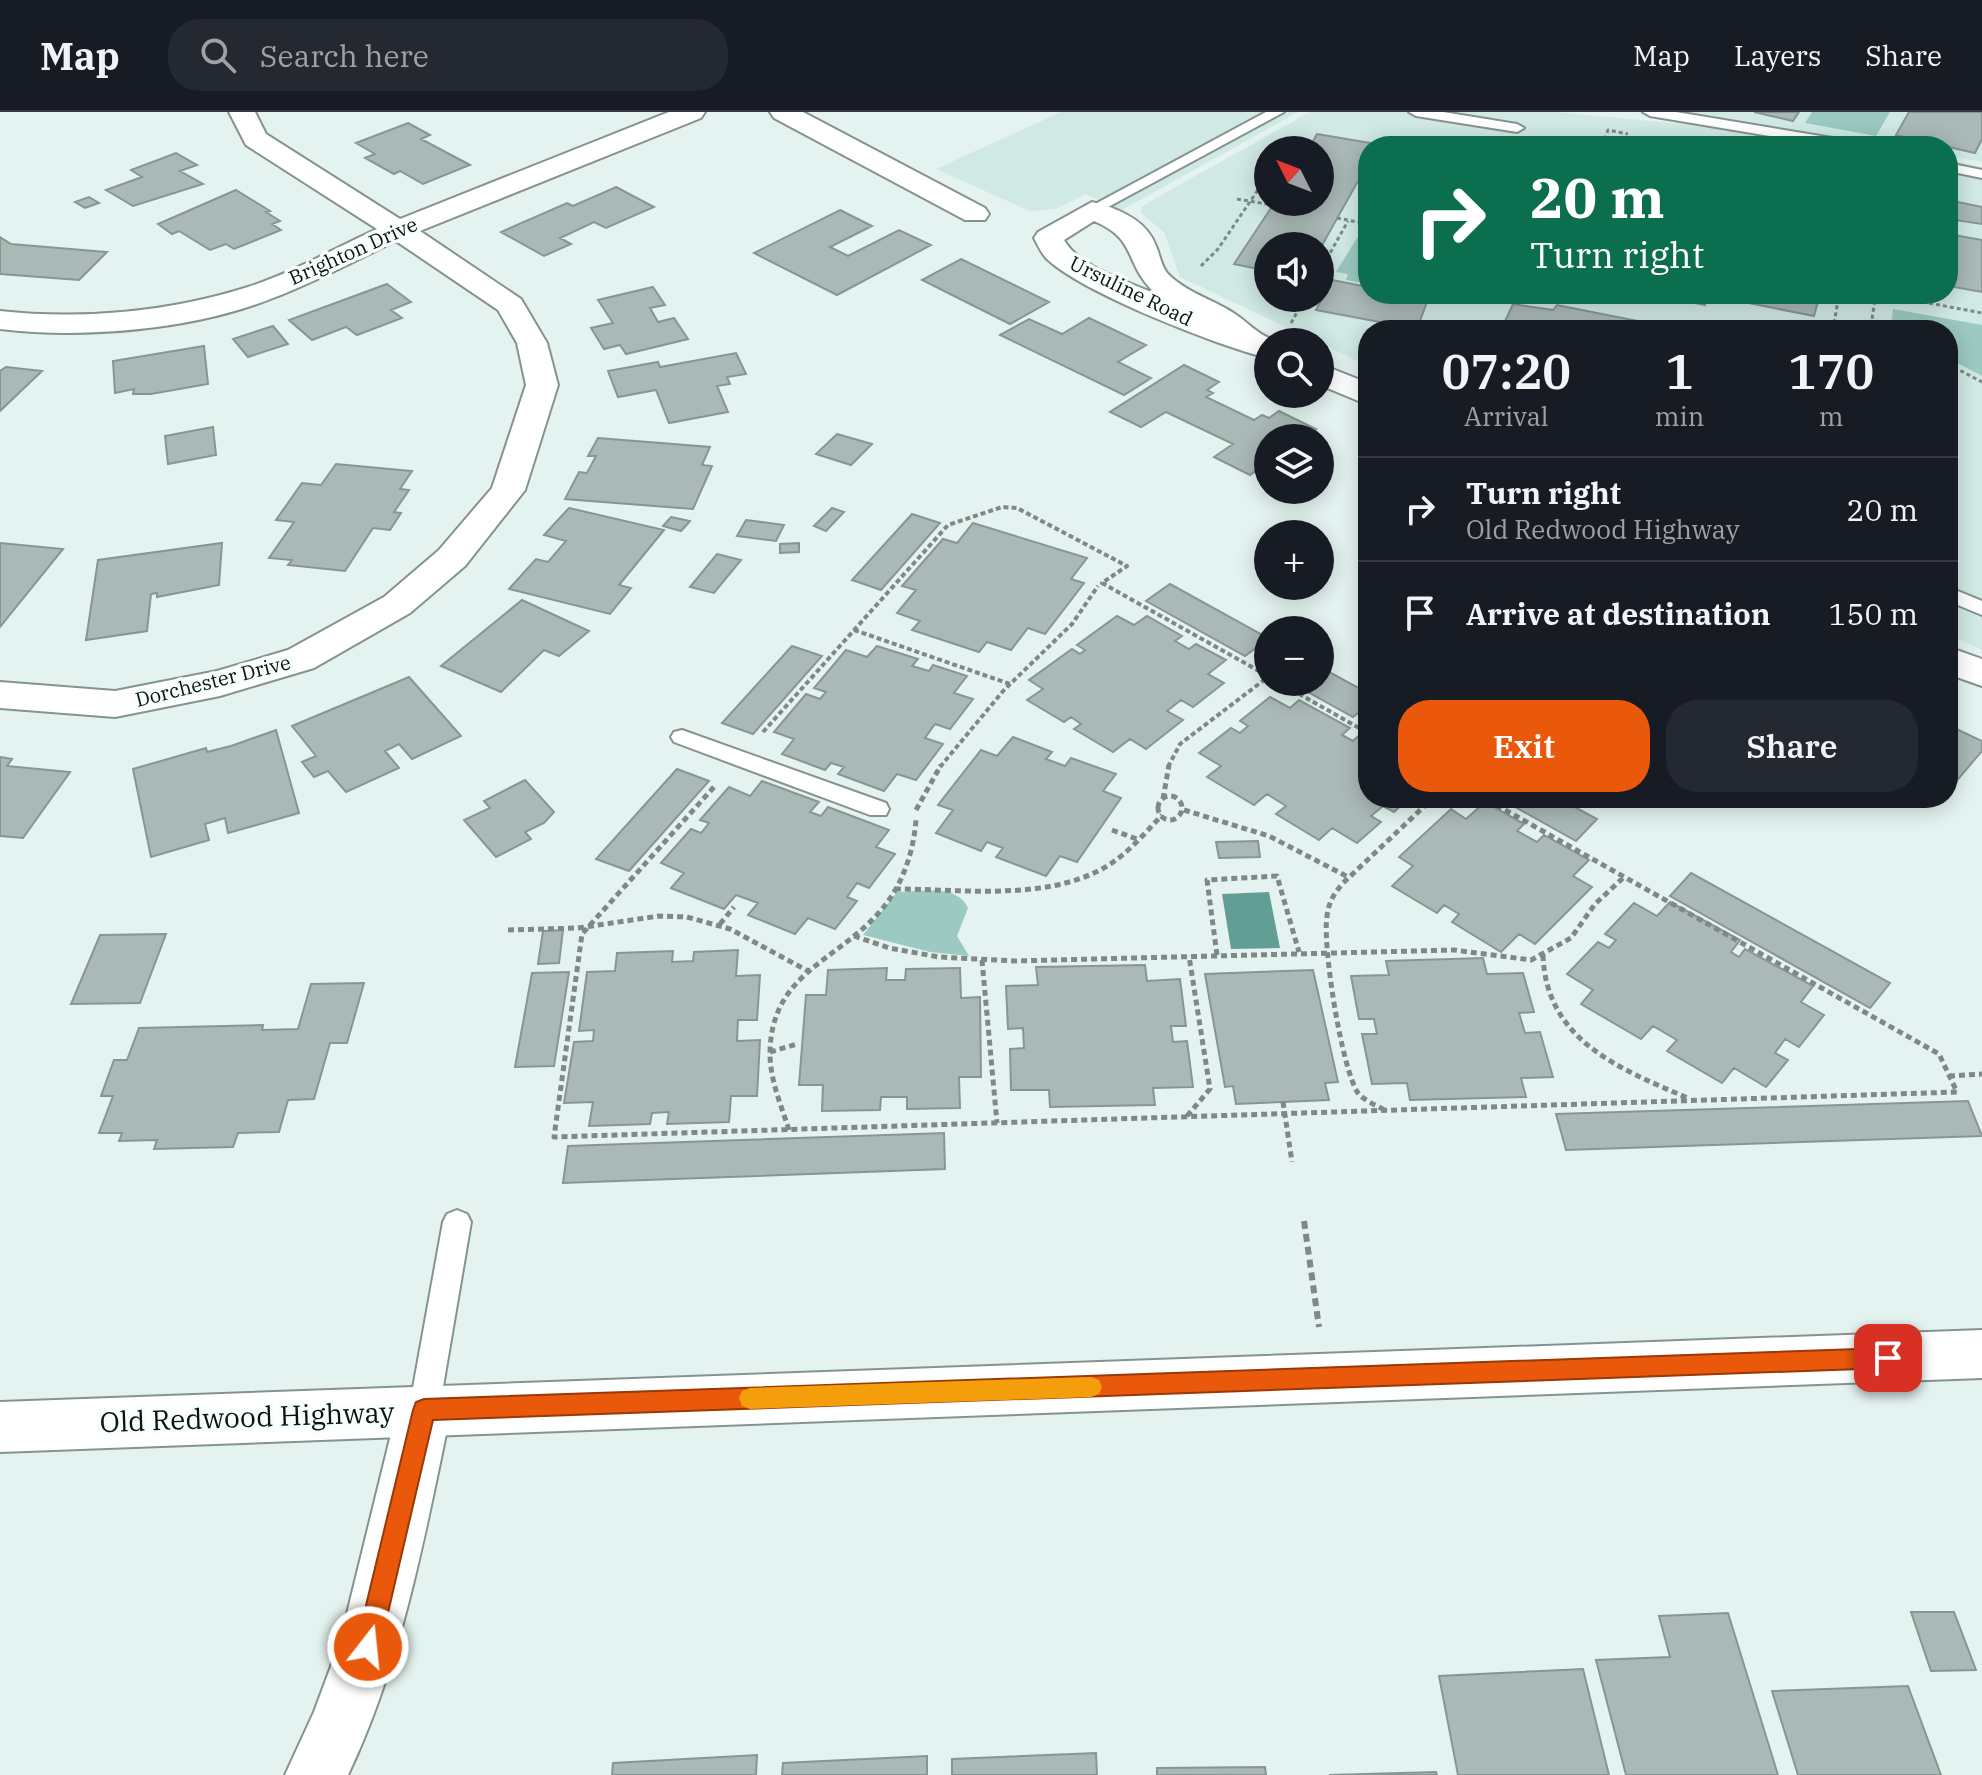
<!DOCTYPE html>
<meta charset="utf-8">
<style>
:root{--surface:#171b24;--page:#242831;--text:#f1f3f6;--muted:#9ea1a6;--line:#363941;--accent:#ea580c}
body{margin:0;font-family:"IBM Plex Serif",serif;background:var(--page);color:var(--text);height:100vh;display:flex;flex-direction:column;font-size:30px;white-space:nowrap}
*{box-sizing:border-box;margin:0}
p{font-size:26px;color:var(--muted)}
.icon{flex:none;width:44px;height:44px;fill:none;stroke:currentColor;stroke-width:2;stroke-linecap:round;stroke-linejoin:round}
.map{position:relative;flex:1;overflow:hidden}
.sheet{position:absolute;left:1358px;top:208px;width:600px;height:488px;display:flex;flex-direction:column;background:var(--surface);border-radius:32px;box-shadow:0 4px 20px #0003}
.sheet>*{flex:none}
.top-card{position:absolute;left:1358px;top:24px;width:600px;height:168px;border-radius:32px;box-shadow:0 4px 20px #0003;background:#0b6e4f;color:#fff;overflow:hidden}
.needle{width:52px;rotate:312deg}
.fabs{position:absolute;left:1254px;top:24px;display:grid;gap:16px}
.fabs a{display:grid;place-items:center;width:80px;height:80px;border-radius:50%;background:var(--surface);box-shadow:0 4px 20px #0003;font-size:40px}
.pin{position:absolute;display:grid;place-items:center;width:68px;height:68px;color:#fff;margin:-34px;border-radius:16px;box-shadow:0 4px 12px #0006}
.me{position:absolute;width:88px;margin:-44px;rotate:16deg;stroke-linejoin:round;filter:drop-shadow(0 0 6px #0008)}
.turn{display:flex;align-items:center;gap:28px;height:168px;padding:0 40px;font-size:36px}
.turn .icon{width:104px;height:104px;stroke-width:2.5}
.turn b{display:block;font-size:56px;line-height:68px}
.eta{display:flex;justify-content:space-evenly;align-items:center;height:136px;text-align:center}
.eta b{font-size:48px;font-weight:600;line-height:56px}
.action{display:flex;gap:16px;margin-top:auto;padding:16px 40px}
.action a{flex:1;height:92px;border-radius:32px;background:var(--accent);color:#fff;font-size:32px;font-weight:600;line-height:92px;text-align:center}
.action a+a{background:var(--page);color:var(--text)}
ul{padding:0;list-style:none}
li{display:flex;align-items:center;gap:24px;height:104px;padding:0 40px;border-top:2px solid var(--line)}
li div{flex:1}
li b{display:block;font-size:30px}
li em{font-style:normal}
header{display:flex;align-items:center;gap:48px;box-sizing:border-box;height:112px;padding:0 40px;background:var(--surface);border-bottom:2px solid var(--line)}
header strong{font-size:38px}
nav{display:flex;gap:44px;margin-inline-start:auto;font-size:28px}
.search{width:560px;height:72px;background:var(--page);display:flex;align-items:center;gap:20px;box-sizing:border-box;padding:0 28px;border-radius:32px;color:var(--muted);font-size:30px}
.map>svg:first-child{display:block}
.built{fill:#d0e9e4;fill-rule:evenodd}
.green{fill:#9cc9c1}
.water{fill:#639e95}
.building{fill:#aab9b6;stroke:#889693;stroke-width:2}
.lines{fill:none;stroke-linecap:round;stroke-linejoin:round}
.lane-casing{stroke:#859390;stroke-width:4}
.street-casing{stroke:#859390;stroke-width:4}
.secondary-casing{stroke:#859390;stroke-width:4}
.path-far3{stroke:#7e8987;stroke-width:3;stroke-dasharray:4 3;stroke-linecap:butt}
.path-far2{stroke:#7e8987;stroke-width:4;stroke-dasharray:5 3;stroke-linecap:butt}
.path-far1{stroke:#7e8987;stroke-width:5;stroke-dasharray:6 4;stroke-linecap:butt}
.path{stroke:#7e8987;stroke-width:6;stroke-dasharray:8 5;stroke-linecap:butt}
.lane{fill:#fff;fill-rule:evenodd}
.street{fill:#fff;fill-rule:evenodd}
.secondary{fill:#fff;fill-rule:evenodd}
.route{fill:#ea580c;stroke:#983908;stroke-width:2}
.slow{fill:#f59e0b}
.labels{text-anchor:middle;stroke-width:7;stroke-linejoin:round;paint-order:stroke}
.far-street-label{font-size:20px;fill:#0c1211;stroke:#f6fffd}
.near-street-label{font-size:28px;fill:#0c1211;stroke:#f6fffd}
</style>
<header>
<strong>Map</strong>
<div class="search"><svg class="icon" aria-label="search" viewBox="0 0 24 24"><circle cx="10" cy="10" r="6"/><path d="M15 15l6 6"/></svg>Search here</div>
<nav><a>Map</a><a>Layers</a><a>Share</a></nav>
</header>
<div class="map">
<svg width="1982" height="1663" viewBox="0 0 1982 1663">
<rect width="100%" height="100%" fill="#e4f3f0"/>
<path class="built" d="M1061 0H1298L1122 98 1085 82 1056 97 1030 99 936 57Z
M1310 0H1555L1705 14 1708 5 1678 0H1982V50L1948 44V34H1898L1863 28 1886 34H1368V182H1948V48L1982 55V538L1948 522V218H1368V254L1180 165 1164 120 1141 101 1142 95 1156 86ZM1268 38H1320V90H1268ZM1268 134H1320V186H1268Z"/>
<path class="green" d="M1812 0H1890L1876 24 1805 11Z
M1362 118 1368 119V172L1346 168 1348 162 1336 160Z
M1893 197 1982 213V264L1948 246V218L1891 216Z
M897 780C920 780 957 771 968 796L957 824 969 844 930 840 863 823Z"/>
<path class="water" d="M1269 780 1280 836 1231 837 1222 782Z"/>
<path class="building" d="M1754 0H1799L1793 9Z
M1909 0H1982V27L1975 41 1896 23Z
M408 11 430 23 421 27 470 53 423 72 400 59 394 62 365 46 375 42 356 31Z
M1317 22 1388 34H1368V71L1358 69 1320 137V134H1268V159L1234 152 1275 90H1320V38H1308Z
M1623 25 1674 34H1620Z
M176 41 197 53 180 59 203 72 133 94 106 78 142 65 131 58Z
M616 75 654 95 606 116 594 110 560 126 571 132 544 144 501 120 567 91 573 94Z
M236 78 270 99 266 100 280 109 272 112 281 118 234 137 226 132 210 138 179 119 172 122 158 112Z
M89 85 99 91 85 96 75 90Z
M1948 88 1982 95V112L1948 107Z
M840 98 872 114 830 135 848 144 899 118 931 133 837 183 754 141Z
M1948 122 1982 128V180L1948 174Z
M0 125 11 132 107 140 79 168 0 162Z
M961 147 1049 190 1010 212 922 168Z
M1332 168 1368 175V182L1428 187 1417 217 1316 198Z
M387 172 411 190 391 198 402 206 357 223 346 215 312 228 289 208Z
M653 175 665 193 650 196 658 210 674 206 688 227 626 242 620 233 604 237 591 216 613 211 598 188Z
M1671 182H1820L1814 204 1708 183 1705 193 1670 186Z
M1513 192 1553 198 1557 193 1683 218H1501Z
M1089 206 1146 233 1118 250 1151 266 1124 283 1000 223 1029 207 1062 222Z
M273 214 288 232 248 245 233 227Z
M204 234 208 272 151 282H133L134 277 115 281 113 249Z
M736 241 746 262 727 265 730 272 717 274 728 300 669 311 656 278 618 285 608 259 658 250 660 255Z
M1184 253 1219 270 1207 278 1213 281 1206 285 1254 308 1262 303 1269 306 1279 299 1316 317 1302 326H1268V350L1250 363 1214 345 1233 332 1166 300 1141 315 1110 300Z
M6 255 42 259 0 299V259Z
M213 315 216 343 168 352 165 324Z
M837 322 872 332 851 353 816 342Z
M598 326 710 335 702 353 712 354 693 397 565 387 579 360 587 361 596 344H588Z
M336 352 412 359 400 377 409 378 394 400 401 401 390 418 373 416 345 459 288 453 292 448 269 446 294 410 276 408 302 371 321 373Z
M569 396 664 418 619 473 631 476 610 502 509 477 536 447 548 450 566 429 544 423Z
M832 396 844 400 826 419 814 414Z
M912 402 940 411 881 478 852 468Z
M671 405 690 409 681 419 663 414Z
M746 408 784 413 776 429 737 424Z
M973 411 1087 446 1071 467 1084 471 1045 522 1028 516 1011 538 987 530 979 540 912 518 920 509 897 501 916 478 902 474 943 427 957 431Z
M0 431 63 437 0 515Z
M222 431 219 473 157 485V481L151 482 147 519 86 528 98 448Z
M799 431V440L780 441V432Z
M717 442 741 448 714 481 690 475Z
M1170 472 1268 526V527L1245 544 1146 489Z
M522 488 589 519 559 544 544 538 501 580 441 554Z
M1117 504 1134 513 1147 504 1182 524 1175 529 1189 537 1196 532 1226 548 1208 562 1224 571 1193 595 1181 588 1167 599 1183 608 1146 637 1130 627 1113 640 1074 617 1081 612 1071 605 1064 610 1027 588 1043 577 1029 568 1072 537 1080 542 1085 538 1077 533Z
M792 534 822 544 753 622 722 611Z
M877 534 918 547 912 554 929 559 933 553 967 564 954 581 973 587 950 617 935 612 925 626 943 632 916 668 897 662 884 679 838 662 844 655 831 651 825 658 782 642 794 627 774 620 806 582 820 587 826 580 814 576 846 538 867 545Z
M1320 555 1368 581V593L1353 605 1290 570H1320Z
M409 565 461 624 412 647 399 632 385 639 399 656 346 680 328 659 314 665 302 650 316 644 292 614Z
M1270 585 1290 596 1299 588 1350 616 1342 623 1353 629 1362 621 1368 624V686H1409L1394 700 1383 694 1371 704 1381 710 1357 731 1332 716 1319 728 1276 702 1286 694 1267 682 1254 693 1207 665 1221 654 1199 641 1231 616 1240 621 1248 614 1240 609Z
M1948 613 1982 629V639L1948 679Z
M276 618 299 701 228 721 225 706 205 712 209 728 151 745 133 657 206 636 207 640 231 634Z
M1013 625 1052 640 1046 647 1065 654 1071 646 1116 662 1103 679 1121 686 1077 750 1060 744 1046 764 996 745 1003 736 987 730 981 739 936 721 953 698 938 693 981 638 997 644Z
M0 645 12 647 7 654 70 660 23 726 0 724Z
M677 657 709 669 629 759 596 747Z
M525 668 554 700 544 711 525 720 531 727 496 745 464 708 490 696 484 689Z
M762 669 819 690 810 700 821 704 828 695 889 718 876 735 895 742 869 776 857 771 847 785 857 789 835 817 808 806 795 822 748 803 758 791 736 783 724 797 671 776 684 761 661 751 691 717 701 721 709 711 700 708 729 675 750 684Z
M1499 686H1558L1597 707 1576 729Z
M1485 690 1524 712 1517 719 1537 730 1544 723 1589 748 1573 764 1592 775 1535 832 1519 822 1501 840 1452 810 1459 802 1444 793 1437 801 1392 774 1413 754 1399 745 1451 697 1466 707Z
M1258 729 1260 745 1219 746 1216 730Z
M1691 761 1890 871 1870 896 1670 784Z
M1670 790 1740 828 1731 840 1739 845 1745 837 1813 874 1801 890 1824 903 1799 935 1785 927 1775 941 1788 948 1766 975 1734 956 1722 971 1667 939 1677 928 1653 914 1641 927 1581 892 1593 878 1567 862 1598 830 1609 836 1616 828 1605 822 1634 791 1657 804Z
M563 818 559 851 538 852 543 819Z
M166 822 140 891 71 892 100 823Z
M738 838 736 864 760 863 757 908H738L737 929 760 928 757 984H731L729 1010 667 1012 669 1000 652 1001 650 1012 589 1014 593 990 564 991 574 930 593 929 594 918 579 919 587 860 615 859 617 841 673 839 672 850 693 849 694 840Z
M1483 846 1487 862 1523 861 1534 900 1519 901 1525 921 1540 920 1553 965 1521 966 1526 985 1410 988 1407 971 1372 972 1362 922H1377L1374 907H1359L1351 864 1389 863 1386 849Z
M1145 853 1147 869 1180 867 1186 914H1171L1173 930 1187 929 1193 975 1153 976 1155 993 1050 995 1049 978H1011L1010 937 1024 936 1023 916 1008 917 1006 874 1038 873 1036 855Z
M887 856 886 868H905L906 857 960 856 961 886 980 885 981 965H959L960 996 907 997V985H881L880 998 822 999 823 973H799L806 883H826L828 858Z
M1313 858 1338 970 1325 971 1329 988 1236 992 1233 974 1225 975 1205 862Z
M569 860 554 954 515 955 532 861Z
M364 871 347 931H330L314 987 288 988 279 1020 238 1021 233 1035 154 1037 157 1028 119 1029 122 1021H99L113 984H101L114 948H127L139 916 263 913 262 918 298 917 311 872Z
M1968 989 1982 1024 1566 1038 1556 1002Z
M944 1021 945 1057 563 1071 568 1034Z
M1911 1500H1954L1976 1558 1931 1559Z
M1728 1501 1778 1663H1626L1596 1548 1670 1545 1659 1504Z
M1583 1557 1609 1663H1458L1439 1564Z
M1908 1574 1941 1663H1798L1772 1579Z
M1096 1641 1097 1663H952V1647Z
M757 1643 756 1663H612L613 1651Z
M927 1644V1663H782L783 1651Z
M1265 1655 1266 1663H1157V1656Z
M1436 1660 1437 1663H1329Z"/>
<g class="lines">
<g class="lane-casing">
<path id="lane" d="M1266 0H1284L1097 101 1084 98Z
M1409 0H1443L1517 12 1524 16 1517 20 1416 4Z
M1643 0H1676L1857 30 1864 34H1830L1650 4Z
M1948 51 1982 58V66L1948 59Z
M1948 475 1982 489V503L1948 489Z
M682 618 886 691 889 697 886 703H870L674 630 671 625 674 620Z
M457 1098 467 1102 471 1110 439 1298 434 1308 424 1312 414 1308 409 1298 443 1110 447 1102Z"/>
</g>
<g class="street-casing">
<path id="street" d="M229 0H255L266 22 400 107 669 0H705L701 6 420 119 521 187 547 231 558 273 525 378 465 454 410 501 314 556 220 584 115 605 0 596V570L115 579 217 559 288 538 384 485 439 438 492 376 526 273 517 231 498 198 396 129C356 148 315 170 273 186 194 218 84 227 0 217V199C81 208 170 200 248 175 292 161 335 136 377 117L246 33Z
M770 0H803L985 96 989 102 985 108H965L774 6Z
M1092 90C1117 96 1146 107 1156 134 1160 143 1161 154 1168 162 1186 180 1211 187 1232 200 1252 213 1253 220 1278 230H1268V246C1218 234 1083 181 1047 147 1041 141 1038 133 1034 126L1038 120ZM1094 109C1139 128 1123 152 1156 182 1129 170 1080 156 1064 128Z
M1320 252 1368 271V293L1320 273Z
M1948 535 1982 547V574L1948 562Z
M424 1273 443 1280 451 1298C425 1422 403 1547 348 1663H285L314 1600 340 1530 397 1298 405 1280Z"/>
</g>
<g class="secondary-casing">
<path id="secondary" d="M1982 1218V1266L0 1340V1290Z"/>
</g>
<path class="path-far3" d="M1602 34 1608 18 1628 22
M1237 87 1273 93
M1337 106 1368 112
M1201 154 1218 137 1268 63
M1320 159 1348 109
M1876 182 1871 213 1880 218
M1881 182 1982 201
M1291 211 1305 186
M1833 218 1839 182
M1948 252 1982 270"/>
<path class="path-far2" d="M854 518 1010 572
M1278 570 1368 621
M763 620 948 413 1002 395 1017 396 1127 454 1102 471 1268 564
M940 655 1004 578 1072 512 1098 474
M1168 655 1180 632 1268 565"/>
<path class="path-far1" d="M714 675 582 822 554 1025 1957 980 1939 942 1484 686
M1158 696a12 12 0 1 1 24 0a12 12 0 1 1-24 0Z
M1163 687 1169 653
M916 698 941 653
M1184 698 1269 724 1350 766
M1112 718 1137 727
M895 777C960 777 1043 789 1102 757 1126 744 1144 722 1162 703
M720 812 734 795
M508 818 578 816 659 804 687 805 730 817 808 859
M854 824 889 836 939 845 1016 849 1454 838 1531 848 1571 826 1595 792 1624 765
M1217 843 1207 768 1277 764 1299 840
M1543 843C1546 929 1620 957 1690 987
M982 848 997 1011
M770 940 797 932
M1949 964 1982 962
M1283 990 1292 1050
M1384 998C1376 993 1363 988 1358 981 1342 958 1322 833 1327 804 1329 789 1334 782 1343 771L1433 686
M1187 1004 1210 977 1189 844
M789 1018C781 993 770 968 770 941 771 865 830 851 873 807 900 780 913 745 916 708"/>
<path class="path" d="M1304 1109 1319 1215"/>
<use href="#lane" class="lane"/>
<use href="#street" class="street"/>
<use href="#secondary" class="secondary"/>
</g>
<path class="route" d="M1888 1236 1896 1239 1899 1246 1896 1253 1888 1256 433 1308 380 1535 376 1543 368 1547 359 1543 356 1535 413 1298 416 1290 424 1287Z"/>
<path class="slow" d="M1091 1265 1099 1268 1102 1275 1099 1282 1091 1285 750 1297 742 1294 739 1286 742 1279 750 1276Z"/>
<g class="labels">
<g class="far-street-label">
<text transform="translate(353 139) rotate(-24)" y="7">Brighton Drive</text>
<text transform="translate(1131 179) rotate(26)" y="7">Ursuline Road</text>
<text transform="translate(213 569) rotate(-14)" y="7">Dorchester Drive</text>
</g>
<g class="near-street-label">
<text transform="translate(247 1305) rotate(-2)" y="10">Old Redwood Highway</text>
</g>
</g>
</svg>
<div class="fabs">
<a><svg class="needle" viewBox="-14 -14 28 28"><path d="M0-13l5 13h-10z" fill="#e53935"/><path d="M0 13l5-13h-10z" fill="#9ea1a6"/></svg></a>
<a><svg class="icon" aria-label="sound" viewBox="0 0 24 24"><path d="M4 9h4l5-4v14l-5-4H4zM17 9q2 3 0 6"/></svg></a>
<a><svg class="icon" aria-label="search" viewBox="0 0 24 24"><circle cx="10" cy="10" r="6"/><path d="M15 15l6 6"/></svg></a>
<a><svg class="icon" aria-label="layers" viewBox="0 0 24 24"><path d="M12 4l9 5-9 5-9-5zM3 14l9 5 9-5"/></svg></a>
<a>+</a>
<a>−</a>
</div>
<div class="pin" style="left:1888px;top:1246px;background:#d93025"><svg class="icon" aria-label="arrive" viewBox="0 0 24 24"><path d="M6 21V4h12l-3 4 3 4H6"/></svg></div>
<svg class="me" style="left:368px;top:1535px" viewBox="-20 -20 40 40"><circle r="17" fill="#ea580c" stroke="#fff" stroke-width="3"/><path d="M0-11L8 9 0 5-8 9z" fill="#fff"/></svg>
<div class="top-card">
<div class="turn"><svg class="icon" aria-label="right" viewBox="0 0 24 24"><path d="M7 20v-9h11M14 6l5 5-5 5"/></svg><div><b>20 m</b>Turn right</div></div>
</div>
<section class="sheet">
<div class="eta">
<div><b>07:20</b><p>Arrival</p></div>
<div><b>1</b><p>min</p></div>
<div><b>170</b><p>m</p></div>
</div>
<ul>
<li><svg class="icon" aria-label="right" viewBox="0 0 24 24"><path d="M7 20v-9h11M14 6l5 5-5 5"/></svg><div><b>Turn right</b><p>Old Redwood Highway</p></div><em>20 m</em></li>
<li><svg class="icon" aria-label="arrive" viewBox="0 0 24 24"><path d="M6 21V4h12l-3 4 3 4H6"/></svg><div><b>Arrive at destination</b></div><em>150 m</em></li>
</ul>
<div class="action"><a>Exit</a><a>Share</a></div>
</section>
</div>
